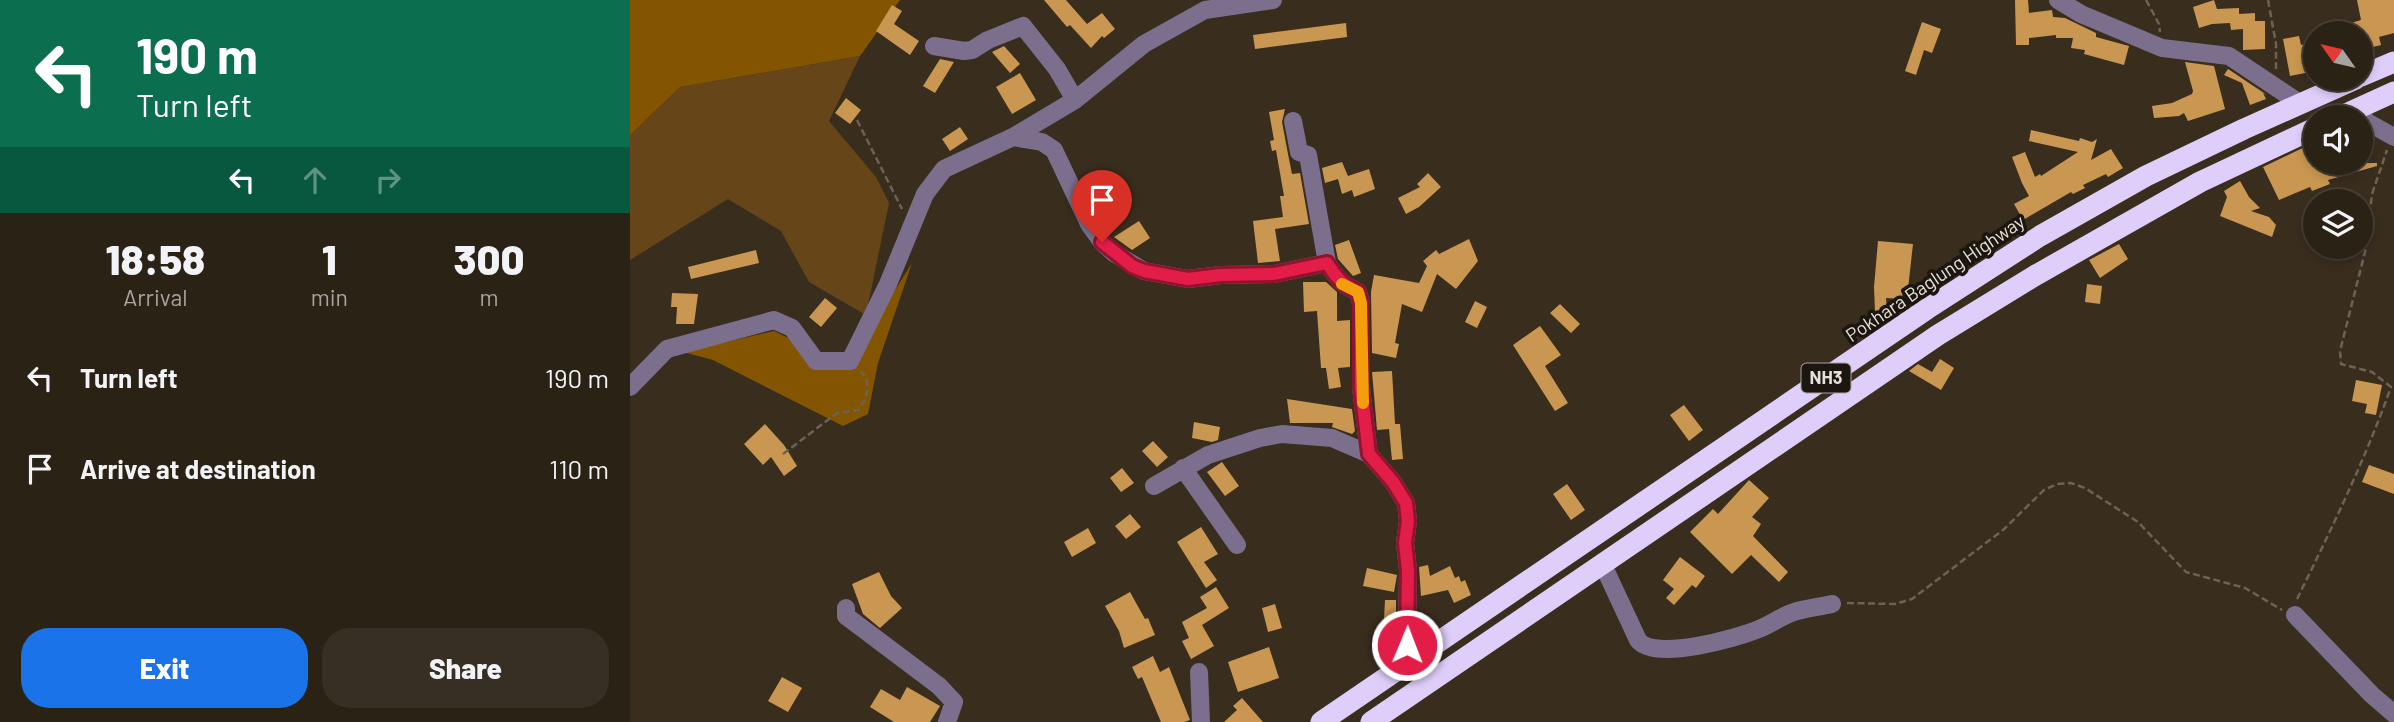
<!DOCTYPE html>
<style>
:root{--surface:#2b2216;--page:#372f23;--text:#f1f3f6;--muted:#a6a4a1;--line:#473f35;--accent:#1a73e8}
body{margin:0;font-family:Barlow,sans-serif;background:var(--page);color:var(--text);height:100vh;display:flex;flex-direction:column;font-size:26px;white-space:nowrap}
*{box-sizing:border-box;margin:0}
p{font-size:23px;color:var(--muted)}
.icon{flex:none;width:38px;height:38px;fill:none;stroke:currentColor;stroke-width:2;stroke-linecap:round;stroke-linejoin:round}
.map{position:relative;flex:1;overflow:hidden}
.drawer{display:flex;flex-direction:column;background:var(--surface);width:630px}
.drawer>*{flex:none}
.top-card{background:#0b6e4f;color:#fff;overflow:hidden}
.needle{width:46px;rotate:304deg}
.tools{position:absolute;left:1673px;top:21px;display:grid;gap:14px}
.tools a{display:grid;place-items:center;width:70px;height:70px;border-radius:50%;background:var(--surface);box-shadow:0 4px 10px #0003,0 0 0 2px var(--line);font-size:35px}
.pin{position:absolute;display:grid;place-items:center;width:60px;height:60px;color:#fff;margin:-72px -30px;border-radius:50% 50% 50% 0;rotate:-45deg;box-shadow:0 0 7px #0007}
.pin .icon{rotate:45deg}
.me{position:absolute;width:77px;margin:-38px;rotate:1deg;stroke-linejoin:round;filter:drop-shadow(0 0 5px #0008)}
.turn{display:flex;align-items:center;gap:24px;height:147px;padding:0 21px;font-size:32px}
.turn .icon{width:91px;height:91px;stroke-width:2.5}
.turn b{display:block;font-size:49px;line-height:60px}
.lanes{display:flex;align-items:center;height:66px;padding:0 21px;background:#0003;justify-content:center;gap:35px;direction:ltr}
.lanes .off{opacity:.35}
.eta{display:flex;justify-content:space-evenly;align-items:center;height:119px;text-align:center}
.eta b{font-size:42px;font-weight:800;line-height:49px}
.action{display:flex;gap:14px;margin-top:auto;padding:14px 21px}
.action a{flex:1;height:80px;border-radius:28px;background:var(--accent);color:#fff;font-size:28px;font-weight:800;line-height:80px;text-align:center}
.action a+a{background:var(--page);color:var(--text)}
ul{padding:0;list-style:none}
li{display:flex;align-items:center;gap:21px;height:91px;padding:0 21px}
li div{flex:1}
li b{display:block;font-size:26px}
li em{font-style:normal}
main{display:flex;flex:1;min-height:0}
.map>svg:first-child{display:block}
.green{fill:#664619}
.forest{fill:#845500}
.building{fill:#ca9752}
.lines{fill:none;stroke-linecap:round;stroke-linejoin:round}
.path{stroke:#6d6355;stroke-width:2.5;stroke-dasharray:7 3.5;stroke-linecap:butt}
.minor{stroke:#7b6f8d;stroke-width:18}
.highway{stroke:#dfcefa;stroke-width:21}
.route-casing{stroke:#92132f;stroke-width:18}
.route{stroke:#e11d48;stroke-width:12}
.slow{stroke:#f59e0b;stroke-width:12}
.labels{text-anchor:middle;stroke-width:7;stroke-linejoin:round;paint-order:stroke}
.shield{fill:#1c1610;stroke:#aaa39b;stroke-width:2}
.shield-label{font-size:18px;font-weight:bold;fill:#e7e0d6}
.street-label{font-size:19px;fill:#e7e0d6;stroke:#1c1610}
</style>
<main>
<section class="drawer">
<div class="top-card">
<div class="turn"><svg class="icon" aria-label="left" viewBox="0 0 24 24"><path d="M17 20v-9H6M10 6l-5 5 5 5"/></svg><div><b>190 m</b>Turn left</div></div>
<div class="lanes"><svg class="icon" aria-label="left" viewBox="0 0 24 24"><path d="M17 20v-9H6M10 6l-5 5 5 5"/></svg><svg class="icon off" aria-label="ahead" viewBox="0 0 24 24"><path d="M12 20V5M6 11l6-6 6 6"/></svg><svg class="icon off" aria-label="right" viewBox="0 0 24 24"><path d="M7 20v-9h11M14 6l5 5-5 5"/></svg></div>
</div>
<div class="eta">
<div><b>18:58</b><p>Arrival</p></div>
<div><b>1</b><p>min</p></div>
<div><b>300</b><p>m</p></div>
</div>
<ul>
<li><svg class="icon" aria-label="left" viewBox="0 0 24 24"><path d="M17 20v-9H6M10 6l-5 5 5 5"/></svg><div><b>Turn left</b></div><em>190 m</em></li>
<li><svg class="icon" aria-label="arrive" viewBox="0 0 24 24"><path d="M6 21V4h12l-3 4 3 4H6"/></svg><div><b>Arrive at destination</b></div><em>110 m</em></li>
</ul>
<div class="action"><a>Exit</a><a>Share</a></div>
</section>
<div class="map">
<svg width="1764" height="722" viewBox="0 0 1764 722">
<rect width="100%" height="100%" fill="#392d1e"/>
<path class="green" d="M230 56 199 121 246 177 259 203 236 315 179 282 151 231 98 199 0 260V135L50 87Z"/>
<path class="forest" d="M0 0H270L230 56 50 87 0 135Z
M282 263 248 363 238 414 213 426 83 360 53 352 144 331 217 367Z"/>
<path class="building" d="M414 0H436L457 24 472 13 485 29 474 38 472 36 461 48 440 25 437 27Z
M1385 0H1398L1399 13 1422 10 1423 17 1435 18 1466 33V37L1499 46 1494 65 1454 54 1455 50 1441 48 1443 38H1426V35L1399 38V45H1386Z
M1584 0 1587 9 1609 8V14L1625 13V21H1635V49L1613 50V29L1601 30 1600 23 1582 24 1569 28 1563 7Z
M1727 0H1764V33L1749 37 1751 45 1731 50V33H1698V30L1731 20Z
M262 5 272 11 264 24 289 41 280 55 246 31Z
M1292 22 1311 29 1302 53 1294 50 1286 75 1275 71Z
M716 23 717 37 625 49 623 35Z
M1669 36 1671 45 1685 41V71L1660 76 1653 39Z
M374 46 390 64 380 73 362 52Z
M310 59 324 62 305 93 293 86Z
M1555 62 1584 66 1595 109 1558 121 1554 113 1549 116 1524 118 1522 106 1542 103 1562 94 1563 91Z
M1598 69 1637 95 1633 93 1636 99 1620 105 1612 83 1594 75Z
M390 73 406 100 382 114 366 87Z
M216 98 231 110 220 124 205 113Z
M655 109 652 122 658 154 662 174 670 173 679 224 645 229 650 261 628 263 623 221 653 217 650 196H654L646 150 642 151 640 141 644 140 639 112Z
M330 127 338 139 320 151 312 139Z
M1401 130 1449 141 1450 138 1462 142 1467 139 1461 160 1481 149 1493 168 1478 177 1476 174 1453 185 1455 188 1443 194 1441 192 1393 220 1384 204 1399 196 1392 183 1382 157 1395 152 1405 177 1410 174 1411 176 1448 152 1399 141Z
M1685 142V163H1747V166L1698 180 1700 184 1682 191 1680 187 1649 200 1633 167Z
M712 162 718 176 739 169 745 189 724 197 722 190 712 194 708 179 695 183 692 168Z
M798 173 811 187 789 207 776 214 768 198 790 187 787 184Z
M1610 181 1619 197 1630 208 1621 211 1639 217 1646 225 1642 237 1590 216 1597 197 1594 191Z
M509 221 520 238 502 250 484 237Z
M839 239 848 261 826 289 807 274 792 312 772 304 765 343 769 344 766 358 742 353 741 292 744 275 789 283 797 266 793 261 806 250 809 254Z
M719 240 731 273 723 276 708 259 705 245Z
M1248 241 1283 244 1278 289H1273L1272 299 1256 298 1257 311 1245 312 1244 287Z
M1489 244 1498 259 1470 278 1459 260Z
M126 250 129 263 61 279 58 267Z
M673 282H696L707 292V321L720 320V367L708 368 711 387 699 389 696 368H691L687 311 674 312Z
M1457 284 1472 286 1470 304 1455 302Z
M42 293 68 294 64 324H46L47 307H41Z
M195 298 207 308 191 327 179 317Z
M845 301 857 307 847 328 835 322Z
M930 304 950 324 941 333 920 313Z
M910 326 931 355 915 366 938 403 925 411 883 345Z
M1310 359 1324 368 1311 390 1279 371 1288 364 1302 372Z
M762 371 765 424H770L773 459 762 460 759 429 747 430 742 372Z
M1726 380 1752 385 1746 415 1735 413 1737 404 1722 401Z
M657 399 722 409 725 431 722 434 702 427 703 423H660Z
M1054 405 1073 430 1059 441 1040 415Z
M564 422 590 427 588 440 582 442 562 438Z
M135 424 154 445 167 466 154 476 141 457 133 465 114 444Z
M523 441 538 457 527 467 512 451Z
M592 462 609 486 595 496 577 472Z
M1739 465 1764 474V494L1732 482Z
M492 468 504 483 491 492 480 478Z
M1119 480 1139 498 1122 517 1131 524 1123 536 1158 572 1149 582 1121 555 1102 574 1060 532 1083 509 1088 514Z
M937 484 955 510 941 520 923 494Z
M500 514 511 527 496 539 485 526Z
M571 527 588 554 574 562 587 580 576 588 547 542Z
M458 528 466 543 442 557 434 542Z
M1050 557 1075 576 1066 588 1062 585 1044 605 1036 598 1044 589 1033 580Z
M798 565 800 576 820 566 825 578 829 576 831 582 835 580 841 595 824 603 818 590 791 596 789 567Z
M737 568 767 575 764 592 733 586Z
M249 572 261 596 272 608 250 628 233 614 222 584Z
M586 587 599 608 572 625 584 646 561 659 552 641 559 638 552 622 577 608 570 597Z
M500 592 515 619 518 618 525 635 494 648 489 631 475 606Z
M755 600H766V639H753Z
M645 604 652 628 638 632 632 608Z
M639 647 649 678 608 692 598 662Z
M523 656 530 672 539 667 560 720 554 722H531L512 677 508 679 502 667Z
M152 677 172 688 158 712 138 701Z
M277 687 310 706 300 722H264L240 707 251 689 270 700Z
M612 698 633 722H594L607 710 603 706Z"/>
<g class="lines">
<path class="path" d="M1516 0 1529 24 1530 32
M1638 0 1646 44V69
M227 120 272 209
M153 454 207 413 228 410C238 396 242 385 231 371
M1667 599C1701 530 1735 460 1761 387L1742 372 1711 364 1710 351 1735 252 1742 194 1757 150
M1217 603 1265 604 1282 599 1373 530 1414 490 1427 484 1441 483 1455 488 1508 522 1556 572 1615 588 1652 610"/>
<path class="minor" d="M1428 0 1451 14 1532 48 1599 56 1671 104
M304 46 334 51 342 50 358 40 393 26 427 69 445 100
M1727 109 1737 122 1764 137
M663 121 669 152 678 155 697 263
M383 137 412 142 424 150 459 224 472 242 484 253 514 271 558 279 591 275 644 274 697 263C706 277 712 285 728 292L731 303V388L739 454 763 482 776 503 778 521 775 543 778 570 777 645 783 659
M0 387 37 349 144 320 162 328 186 361H220L258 284 295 194 314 169 383 137 445 100 514 44 575 10 643 0
M553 468 607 545
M524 486 578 455 630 438 652 434 702 438 739 454
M973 565 1008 640C1024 662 1107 638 1129 629 1141 624 1152 616 1164 612 1176 608 1189 607 1202 604
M216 608V616L309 686 324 702 317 722
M1665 615 1742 695 1764 714
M569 672 571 722"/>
<path class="highway" d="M1731 76 1764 62
M1709 117 1764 92
M691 722 1297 309 1410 236 1516 176 1614 129 1726 79
M741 722 1308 335 1406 275 1570 182 1685 128"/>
</g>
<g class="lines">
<g class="route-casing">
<path id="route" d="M472 242 502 266 514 271 558 279 591 275 644 274 697 263C706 277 712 285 728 292L731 303V388L739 454 763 482 776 503 778 521 775 543 778 570 777 645"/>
</g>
<use href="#route" class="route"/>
<path class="slow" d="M712 284 728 292 731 303 733 403"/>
</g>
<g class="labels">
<rect class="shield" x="1171.5" y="363.5" width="49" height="29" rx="5"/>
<g class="shield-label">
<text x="1196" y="384">NH3</text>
</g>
<g class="street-label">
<text transform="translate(1305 278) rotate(-34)" y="7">Pokhara Baglung Highway</text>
</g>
</g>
</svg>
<div class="tools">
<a><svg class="needle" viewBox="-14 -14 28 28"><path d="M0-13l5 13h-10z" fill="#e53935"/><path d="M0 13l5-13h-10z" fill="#a6a4a1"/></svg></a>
<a><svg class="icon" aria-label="sound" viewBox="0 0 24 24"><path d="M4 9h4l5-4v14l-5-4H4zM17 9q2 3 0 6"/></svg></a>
<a><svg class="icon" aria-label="layers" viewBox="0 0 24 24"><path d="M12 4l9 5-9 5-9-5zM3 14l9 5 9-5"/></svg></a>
</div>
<div class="pin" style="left:472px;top:242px;background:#d93025"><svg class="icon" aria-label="arrive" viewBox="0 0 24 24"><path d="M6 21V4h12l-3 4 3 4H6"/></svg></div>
<svg class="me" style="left:777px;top:645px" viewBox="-20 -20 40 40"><circle r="17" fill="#e11d48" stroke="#fff" stroke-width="3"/><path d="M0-11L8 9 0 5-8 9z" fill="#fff"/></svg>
</div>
</main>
